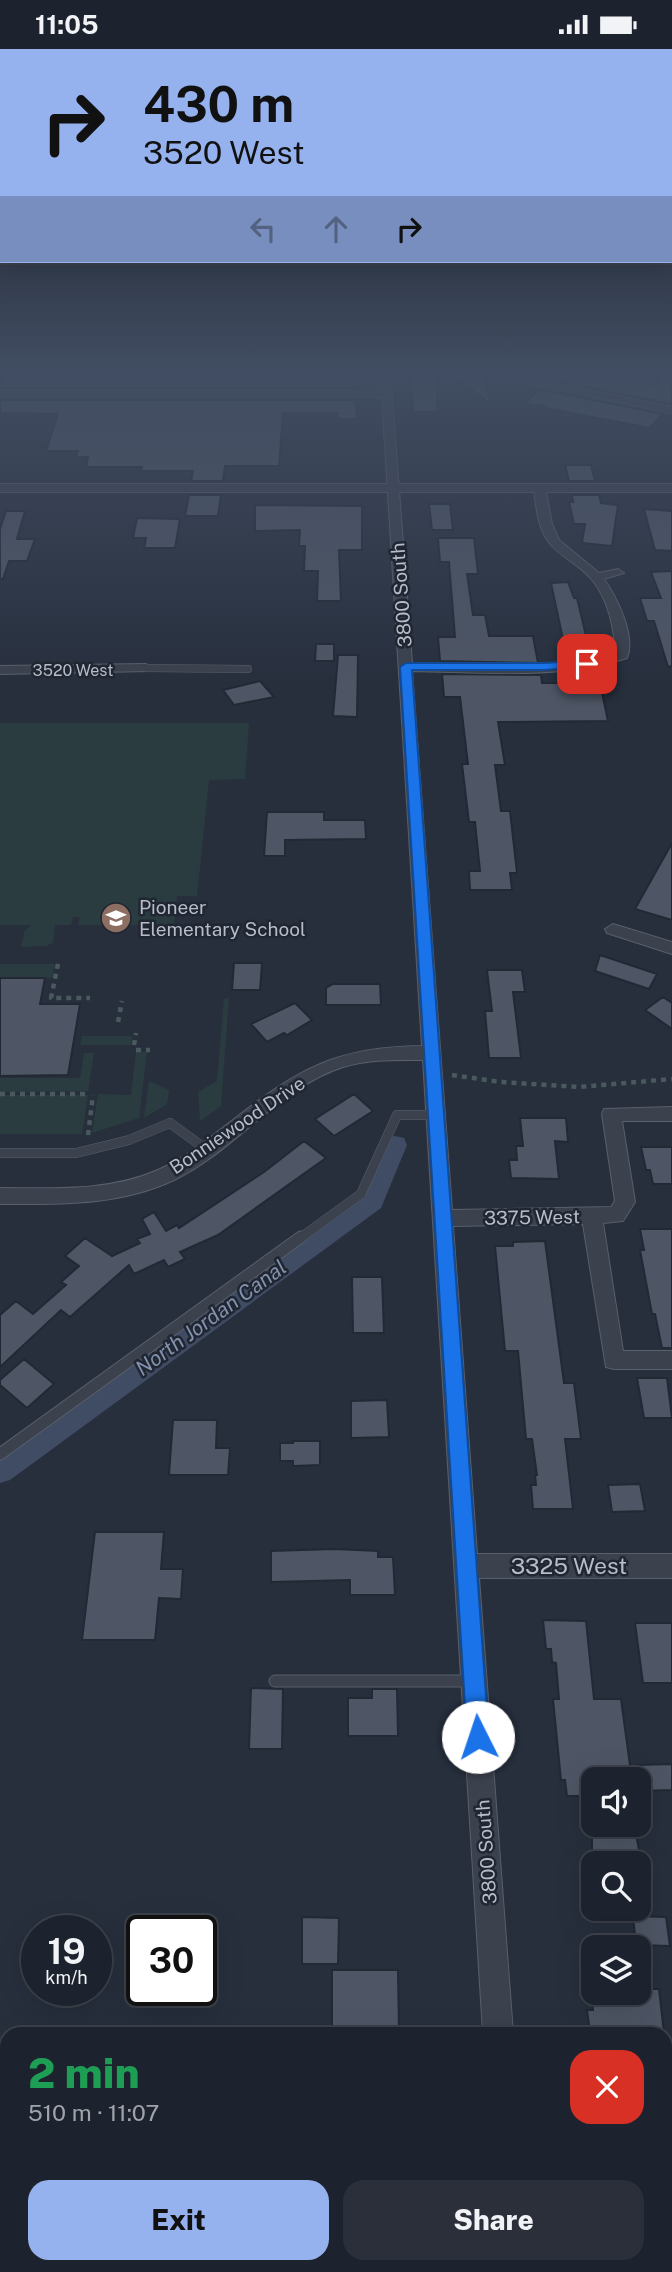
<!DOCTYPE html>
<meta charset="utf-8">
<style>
:root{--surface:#1d232e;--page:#2a2f3a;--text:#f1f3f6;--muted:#a0a4aa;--line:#3b404a;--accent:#96b2ee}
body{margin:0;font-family:"Public Sans",sans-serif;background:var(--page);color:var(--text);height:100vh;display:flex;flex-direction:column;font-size:26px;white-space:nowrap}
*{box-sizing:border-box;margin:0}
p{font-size:23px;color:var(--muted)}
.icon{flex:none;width:38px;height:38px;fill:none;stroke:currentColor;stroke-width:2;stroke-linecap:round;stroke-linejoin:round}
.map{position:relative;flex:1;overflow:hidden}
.sheet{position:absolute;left:0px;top:1978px;width:672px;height:247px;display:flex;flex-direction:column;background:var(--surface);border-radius:21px 21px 0 0;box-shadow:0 7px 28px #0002,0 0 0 2px var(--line)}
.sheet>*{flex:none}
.banner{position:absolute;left:0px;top:0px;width:672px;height:214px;box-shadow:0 7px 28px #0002,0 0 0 2px var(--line);background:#96b2ee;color:#111;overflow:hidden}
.buttons{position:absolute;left:581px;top:1718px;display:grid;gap:14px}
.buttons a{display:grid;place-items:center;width:70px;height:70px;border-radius:14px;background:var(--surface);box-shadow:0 7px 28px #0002,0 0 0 2px var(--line);font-size:35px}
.speed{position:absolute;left:21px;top:1866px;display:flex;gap:14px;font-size:35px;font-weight:700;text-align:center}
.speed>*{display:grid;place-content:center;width:91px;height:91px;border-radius:50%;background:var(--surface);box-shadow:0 7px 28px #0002,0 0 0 2px var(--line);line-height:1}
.speed small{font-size:18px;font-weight:400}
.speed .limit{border:4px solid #111;border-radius:10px;background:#fff;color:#111}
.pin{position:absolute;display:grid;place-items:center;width:60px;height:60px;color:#fff;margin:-30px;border-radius:14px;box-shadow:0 4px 10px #0006}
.me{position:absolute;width:77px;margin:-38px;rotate:356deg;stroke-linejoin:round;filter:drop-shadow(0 0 5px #0008)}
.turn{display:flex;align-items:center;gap:24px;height:147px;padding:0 28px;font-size:32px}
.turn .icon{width:91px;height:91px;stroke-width:2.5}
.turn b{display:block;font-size:49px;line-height:60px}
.lanes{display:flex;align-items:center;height:66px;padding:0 28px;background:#0003;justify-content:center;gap:35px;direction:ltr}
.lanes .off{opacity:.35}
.round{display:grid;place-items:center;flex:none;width:74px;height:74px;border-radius:21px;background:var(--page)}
.summary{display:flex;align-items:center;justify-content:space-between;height:119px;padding:0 28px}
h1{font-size:42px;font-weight:800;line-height:52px;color:#1e9e55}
.action{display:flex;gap:14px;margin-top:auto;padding:14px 28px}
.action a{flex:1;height:80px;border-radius:21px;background:var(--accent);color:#111;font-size:28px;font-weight:800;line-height:80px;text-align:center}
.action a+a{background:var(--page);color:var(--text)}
.status{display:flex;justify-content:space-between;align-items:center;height:49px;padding:0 35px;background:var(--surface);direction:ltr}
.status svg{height:19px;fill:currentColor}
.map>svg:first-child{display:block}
.green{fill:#2a3c3f}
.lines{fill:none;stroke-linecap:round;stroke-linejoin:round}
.canal{fill:#3f4c64;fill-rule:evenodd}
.building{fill:#4e5665;stroke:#222834;stroke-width:2}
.service-far2-casing{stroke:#595f6b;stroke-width:8}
.service-far1-casing{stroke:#595f6b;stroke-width:10}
.service-casing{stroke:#595f6b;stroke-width:13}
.minor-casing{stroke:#595f6b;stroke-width:2}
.tertiary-casing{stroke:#595f6b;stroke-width:2}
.path{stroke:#49595d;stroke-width:4.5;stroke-dasharray:5 5;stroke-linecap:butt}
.service-far2{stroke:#3b414d;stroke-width:7}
.service-far1{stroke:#3b414d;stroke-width:9}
.service{stroke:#3b414d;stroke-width:11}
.minor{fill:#3b414d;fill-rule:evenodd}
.tertiary{fill:#3b414d;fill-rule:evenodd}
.route{fill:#1a73e8;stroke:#114b97;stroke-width:2}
.labels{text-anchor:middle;stroke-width:5;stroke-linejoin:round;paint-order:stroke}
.far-street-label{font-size:16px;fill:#b7bdc8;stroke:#202632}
.street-label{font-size:19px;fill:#b7bdc8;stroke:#202632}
.poi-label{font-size:19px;fill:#b7bdc8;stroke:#202632;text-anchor:start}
.water-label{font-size:21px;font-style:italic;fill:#8291ac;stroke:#202632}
.near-street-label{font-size:23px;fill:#b7bdc8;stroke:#202632}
</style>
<div class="status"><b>11:05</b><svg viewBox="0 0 49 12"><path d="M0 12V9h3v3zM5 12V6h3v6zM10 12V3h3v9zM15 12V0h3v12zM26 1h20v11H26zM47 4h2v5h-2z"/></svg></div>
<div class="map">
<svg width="672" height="2223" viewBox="0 0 672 2223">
<rect width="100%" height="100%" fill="#272f3d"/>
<path class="green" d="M0 674H249L245 730 209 731 197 847H177L174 876H78L80 868H73L71 876H55L53 894 46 897 21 898 25 881 32 876H0Z
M0 915H55L52 929H0Z
M229 949 221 1057 200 1072 198 1043 217 1032 224 950Z
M82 987H132L131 996H80Z
M136 1003H147L139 1069 92 1084 98 1045 131 1046Z
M84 1004H94L88 1042 0 1043V1029H80Z
M149 1032 169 1041 167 1055 144 1069Z
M0 1046H88L82 1085H0Z"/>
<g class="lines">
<path class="canal" d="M395 1087 404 1089 407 1096 381 1159 10 1431 0 1434V1404L362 1146 386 1089Z"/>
</g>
<path class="building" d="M203 322 354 324 356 339H0L4 326 115 323 203 325Z
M410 322H436L438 363H413Z
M449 322H484L490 355Z
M556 322H588L656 336 667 322H672V353L670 355 548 330Z
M539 340 662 365 650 379 546 359 545 357 525 355Z
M0 351H356L357 370H338V364H283L279 417H225L223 432H191L193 422H141L142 418H86L88 408H76L78 402H46L58 365 0 364Z
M565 416H591L595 432H569Z
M189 446H221L218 467H185Z
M572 446H599L601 454 618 456 612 497 582 494 585 475H574L569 453H573Z
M429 455H450L453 481H432Z
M255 456 362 457V501H339L341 552H317L318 522H304L305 497H299L300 481 255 482Z
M644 460 672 462V502L655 501Z
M6 462H25L17 490H35L27 512H9L3 530H0V480Z
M137 469 180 470 175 499H144L146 489H133Z
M438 489H474L478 525H467L473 566H485L489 587H533L538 614 440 612 438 588H455L449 513H440Z
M672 522V617L668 618 654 572H647L640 549H661L651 523Z
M568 533 574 549H577L588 595H564L551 534Z
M316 595H334V612H315Z
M338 606H358L357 668 333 667Z
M442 625 541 626 542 634H600L608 672 498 673 505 716H495L501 762H510L517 824H510L512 841H470L469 822H480L475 773H469L462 715H468L460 648H444Z
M260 632 274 648 234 656 223 641Z
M267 763H324V771H365L366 790 285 791V807H264Z
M672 794V871L635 860Z
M600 906 657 925 649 940 595 922Z
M234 914H262L260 941H232Z
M487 921H522L525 943H513L521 1009H489L485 962H492Z
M0 929H45L40 955H80L68 1026 0 1027Z
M333 935H380L381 956H326V939Z
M663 948 672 954V980L645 961Z
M295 954 312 971 287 986 284 984 267 993 251 975Z
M354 1045 373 1062 334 1087 315 1070Z
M520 1069H566L568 1093 555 1092 559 1130 511 1129 509 1111H517L516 1097H523Z
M304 1092 326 1109 218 1186 180 1203 185 1210 168 1218 164 1211 134 1225 129 1216 70 1268 61 1261 0 1318V1266L16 1252 33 1265 66 1236 61 1233 79 1217 65 1207 85 1189 112 1207 140 1194 137 1190 150 1185 142 1170 154 1163 166 1182 177 1176 179 1179 264 1123Z
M641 1098H672V1135H653L650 1121H646Z
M640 1180H672V1299H662L655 1265H652L640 1201H644Z
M545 1192 564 1334H574L581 1390H565L573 1460H533L531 1436H536L535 1426H537L532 1390H526L518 1302H505L495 1197H513V1193Z
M352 1228H382L384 1284H353Z
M24 1310 54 1335 27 1359 0 1336V1331Z
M637 1329H667L672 1369H644Z
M387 1351 389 1388 351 1389V1352Z
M173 1371H217L216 1399H230L228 1426H169Z
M293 1392H320V1416L293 1417V1412H280V1394H293Z
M640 1435 645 1462 612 1463 608 1436Z
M95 1483H164L161 1520H183L181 1550 159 1549 155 1591H82Z
M334 1500 378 1502V1508H393L395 1546H350V1531L271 1533V1502Z
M543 1571 586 1572 594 1650H621L632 1731H593V1747H567L565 1731H561L553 1650H559L556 1614 552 1613 551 1600H546Z
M635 1574H672V1634H643Z
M251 1639 283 1640 282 1700H249Z
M372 1640H397L398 1687H348V1649H372Z
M672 1715V1741L641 1742 637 1716Z
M592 1776H634L642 1815H592Z
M633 1867 666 1868 670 1897 636 1896Z
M302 1868 339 1869 338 1915H302Z
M332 1921H398L399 1984H332Z
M639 1940H659L664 1984H590L587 1961H593L592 1944H639Z"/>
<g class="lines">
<g class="service-far2-casing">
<path id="service-far2" d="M146 619 248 620"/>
</g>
<g class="service-far1-casing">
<path id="service-far1" d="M0 1104H76L129 1091 170 1074 207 1101
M299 1190 361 1145 397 1066H436"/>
</g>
<g class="service-casing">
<path id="service" d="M0 1405 301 1188
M275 1632H474"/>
</g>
<g class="minor-casing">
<path id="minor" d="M380 322H390L412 614C478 615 551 625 615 604 615 580 608 551 593 532 570 504 545 508 537 463 536 454 533 444 535 437L545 439 552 475 559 491 599 524 618 520 624 524 604 530C617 549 636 586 627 609 558 631 483 623 412 622L452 1161 611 1158 615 1152 602 1065 604 1060 672 1058V1072H622L635 1153 623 1172 603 1174 623 1302H672V1320H614L606 1318 583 1175 453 1177 477 1505H672V1529H479L513 1984H483L423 1011C396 1011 369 1010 343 1018 278 1039 235 1102 174 1131 119 1157 59 1155 0 1155V1139C53 1139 108 1143 158 1121 185 1109 210 1089 233 1071 300 1019 336 998 422 997L382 348H0V342H381Z
M514 322H525L531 328 545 332 672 358V364L539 337 523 332Z
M146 615 153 619 151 622 0 625V617Z
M613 875 672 893V905L607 884 605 880Z
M498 2217H530V2223H498Z"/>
</g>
<g class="tertiary-casing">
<path id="tertiary" d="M0 435H672V443H0Z"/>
</g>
<path class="path" d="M58 915 51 949H90
M118 973 122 952
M134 996 136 984
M136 1001H150
M452 1026 501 1033 579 1038 672 1030
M0 1045H88
M88 1086 93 1046"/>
<use href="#service-far2" class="service-far2"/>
<use href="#service-far1" class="service-far1"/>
<use href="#service" class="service"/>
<use href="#minor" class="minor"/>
<use href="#tertiary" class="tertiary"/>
</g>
<linearGradient id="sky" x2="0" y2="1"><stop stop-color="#151a22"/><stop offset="0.51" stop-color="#414d62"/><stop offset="1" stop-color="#414d62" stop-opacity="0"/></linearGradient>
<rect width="672" height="634" fill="url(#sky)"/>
<path class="route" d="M587 611 592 615 591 617 545 621H412L489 1688 486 1695 478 1698 470 1695 467 1688 400 618 406 614H545Z"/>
<defs>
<g id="school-disc" transform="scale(1.575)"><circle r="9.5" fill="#8d6e63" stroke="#202632"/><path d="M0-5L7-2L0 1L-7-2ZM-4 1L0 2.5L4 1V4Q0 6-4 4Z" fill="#fff"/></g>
</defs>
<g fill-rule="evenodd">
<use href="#school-disc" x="116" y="869"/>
</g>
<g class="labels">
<g class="far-street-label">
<text x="73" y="627">3520 West</text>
</g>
<g class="street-label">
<text transform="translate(401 546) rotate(-94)" y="7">3800 South</text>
<text transform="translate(237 1076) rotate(-34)" y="7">Bonniewood Drive</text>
<text transform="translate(532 1168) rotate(-1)" y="7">3375 West</text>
<text transform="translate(486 1803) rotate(-94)" y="7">3800 South</text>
</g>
<g class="poi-label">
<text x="139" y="865">Pioneer<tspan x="139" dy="22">Elementary School</tspan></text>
</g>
<g class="water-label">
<text transform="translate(211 1269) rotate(-36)" y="7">North Jordan Canal</text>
</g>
<g class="near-street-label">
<text x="569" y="1525">3325 West</text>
</g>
</g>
</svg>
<div class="buttons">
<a><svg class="icon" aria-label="sound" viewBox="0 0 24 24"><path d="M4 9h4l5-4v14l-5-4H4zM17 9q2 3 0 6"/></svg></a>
<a><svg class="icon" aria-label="search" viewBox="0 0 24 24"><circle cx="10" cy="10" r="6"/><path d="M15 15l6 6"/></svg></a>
<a><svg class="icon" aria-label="layers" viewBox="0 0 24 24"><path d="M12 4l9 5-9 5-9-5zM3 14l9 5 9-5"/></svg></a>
</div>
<div class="speed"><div>19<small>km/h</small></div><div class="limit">30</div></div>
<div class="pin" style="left:587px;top:615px;background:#d93025"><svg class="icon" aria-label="arrive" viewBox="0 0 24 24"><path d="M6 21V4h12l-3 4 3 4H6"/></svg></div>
<svg class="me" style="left:478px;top:1688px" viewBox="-20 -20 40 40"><circle r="19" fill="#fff"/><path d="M0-13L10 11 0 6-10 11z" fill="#1a73e8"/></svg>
<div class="banner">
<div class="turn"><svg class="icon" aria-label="right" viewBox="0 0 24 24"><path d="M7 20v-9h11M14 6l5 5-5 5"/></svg><div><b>430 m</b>3520 West</div></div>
<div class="lanes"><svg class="icon off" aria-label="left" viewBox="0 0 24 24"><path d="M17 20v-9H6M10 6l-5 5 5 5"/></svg><svg class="icon off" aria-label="ahead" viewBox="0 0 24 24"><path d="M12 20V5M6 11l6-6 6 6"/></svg><svg class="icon" aria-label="right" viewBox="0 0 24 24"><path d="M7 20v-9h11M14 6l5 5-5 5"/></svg></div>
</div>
<section class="sheet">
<div class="summary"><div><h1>2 min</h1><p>510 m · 11:07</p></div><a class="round" style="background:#d93025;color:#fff"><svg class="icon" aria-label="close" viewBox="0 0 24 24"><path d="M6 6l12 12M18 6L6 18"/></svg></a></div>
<div class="action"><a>Exit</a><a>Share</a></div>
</section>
</div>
